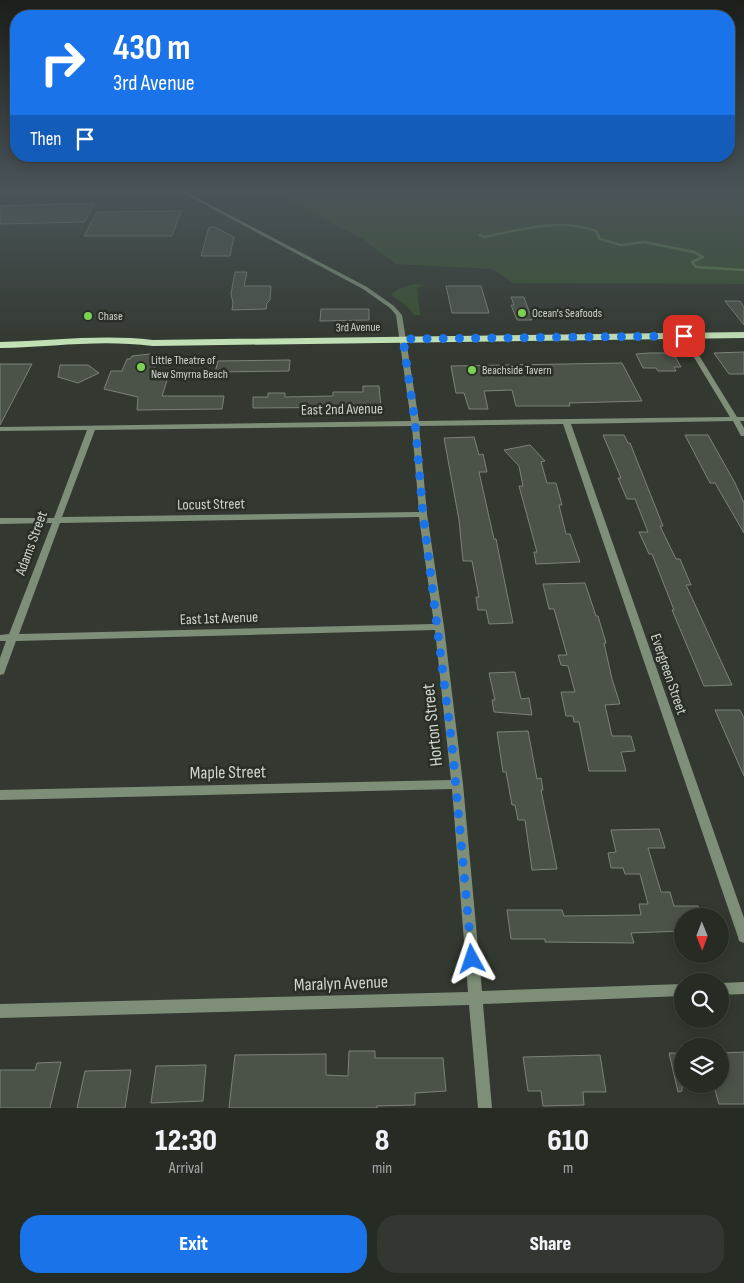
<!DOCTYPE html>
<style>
:root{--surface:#262b24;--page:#323731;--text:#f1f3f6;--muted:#a4a7a6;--line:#424741;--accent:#1a73e8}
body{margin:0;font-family:"Sofia Sans Condensed",sans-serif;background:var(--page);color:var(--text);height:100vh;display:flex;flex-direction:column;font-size:19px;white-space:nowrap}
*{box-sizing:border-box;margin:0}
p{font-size:16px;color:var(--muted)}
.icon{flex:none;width:28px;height:28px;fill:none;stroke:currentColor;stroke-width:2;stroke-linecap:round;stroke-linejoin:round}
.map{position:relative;height:1108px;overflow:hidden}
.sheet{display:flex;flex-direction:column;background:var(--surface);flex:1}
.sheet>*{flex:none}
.top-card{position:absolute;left:10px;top:10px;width:725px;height:152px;border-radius:20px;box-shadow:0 2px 12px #0003,0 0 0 1px var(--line);background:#1a73e8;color:#fff;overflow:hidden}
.needle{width:32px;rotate:179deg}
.tools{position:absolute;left:674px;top:908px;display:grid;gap:10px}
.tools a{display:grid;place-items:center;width:55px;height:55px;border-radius:50%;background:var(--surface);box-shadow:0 2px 12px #0003,0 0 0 1px var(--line);font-size:25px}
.pin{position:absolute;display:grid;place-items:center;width:42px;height:42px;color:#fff;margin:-21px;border-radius:10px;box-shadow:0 2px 8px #0006}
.me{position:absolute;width:55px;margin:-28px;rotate:355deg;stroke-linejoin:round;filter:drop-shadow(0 0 4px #0008)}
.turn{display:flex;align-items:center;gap:18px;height:105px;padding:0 20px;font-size:22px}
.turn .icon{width:65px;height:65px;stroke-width:2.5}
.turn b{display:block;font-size:35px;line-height:42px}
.then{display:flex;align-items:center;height:48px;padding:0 20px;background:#0003;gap:10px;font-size:19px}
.eta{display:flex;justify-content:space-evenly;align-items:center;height:85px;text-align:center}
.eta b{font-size:30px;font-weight:800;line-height:35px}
.cta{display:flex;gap:10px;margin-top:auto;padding:10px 20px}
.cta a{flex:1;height:58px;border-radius:20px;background:var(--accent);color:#fff;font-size:20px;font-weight:800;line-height:58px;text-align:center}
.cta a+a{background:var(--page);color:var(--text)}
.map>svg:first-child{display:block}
.green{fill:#395030}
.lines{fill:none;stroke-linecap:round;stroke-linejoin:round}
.stream{stroke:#5a7d4c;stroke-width:2.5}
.building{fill:#4b5248;stroke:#7b8378}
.minor{fill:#7e8e78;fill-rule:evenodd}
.major{fill:#c4e4b7;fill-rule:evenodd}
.route{stroke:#1a73e8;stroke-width:9;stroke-dasharray:0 16.2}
.poi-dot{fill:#7cd154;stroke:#292f26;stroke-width:2}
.labels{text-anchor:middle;stroke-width:5;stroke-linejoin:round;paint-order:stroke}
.far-poi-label{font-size:12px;fill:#d0d4ce;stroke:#292f26;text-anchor:start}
.far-street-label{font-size:12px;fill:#d0d4ce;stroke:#292f26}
.street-label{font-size:15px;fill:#d0d4ce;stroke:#292f26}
.near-street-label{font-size:18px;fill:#d0d4ce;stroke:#292f26}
</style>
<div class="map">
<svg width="744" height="1108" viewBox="0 0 744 1108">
<rect width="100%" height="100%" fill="#333930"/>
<path class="green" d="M0 192H183L189 195 0 198Z
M271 192H744V284L513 283 493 269 396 264 363 239Z
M414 284 425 285 417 287 420 315H414L406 305 391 295 398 289Z"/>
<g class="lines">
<path class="stream" d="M480 235 485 237C523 229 558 218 596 231L600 239 621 245 644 242 694 252 703 257 692 262 696 267 744 270"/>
</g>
<path class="building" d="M95 203 85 222 0 224V206Z
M181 211 172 236H84L97 212Z
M209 227H215L234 237 230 256H201Z
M235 272H247L244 286H271L270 300 267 303 266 309 232 310 233 303 231 294Z
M446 286H481L489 313H452Z
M511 297H524L532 320H517L511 305H514Z
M725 301H740L744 307V325Z
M321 309H369V320L320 321Z
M744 352V374H729L714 353Z
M649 353H673L681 367H674L676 371H658L656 368H643L636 354Z
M150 354 158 358 154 371H170L162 396H224L222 409 137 410 138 397 104 389 111 371H122L127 359H130L132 356Z
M290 360 289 371 215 372 218 361Z
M622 363 642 401 569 403 570 406H516L512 390 484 391 488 409H469L464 393H456L451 366Z
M0 364H32L0 425Z
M60 365H88L99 373 78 383 58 377Z
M363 386H379L381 407 253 408V397H268V393H285V397L333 396V392H363Z
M603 435H624L628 443H630L663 526H660L676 559H680L691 585H686L732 685 704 686 672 610H674L652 554H649L639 532H648L635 499H627L618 478H621Z
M685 435H708L735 483 744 503V533L715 483H710Z
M474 437 479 455 483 454 487 472H479L494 539H496L513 623 489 624 486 610H478L476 597H479L472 561H463L459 520 444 438Z
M530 445 545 461 541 462 547 483H556L562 505H559L566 534H570L580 562 536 564 534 552H537L519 486H523L519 466 504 450Z
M585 583 596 616H598L606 643H604L612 679 620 704 605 705 612 736H631L635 751 621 752 626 771H589L579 722H574L573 716H566L561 692H575L568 666 561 665 558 655H567L554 609H549L543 584Z
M515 672 521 699 529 698 532 715 494 712 492 700H495L489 673Z
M715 710H740L744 718V776Z
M528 731 537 779 541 778 543 790H541L557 869 532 870 525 820H518L515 805H512L506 772H503L497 732Z
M659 829 665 848H648L661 892H670L674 906H698L701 916H682V931L631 933 634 943 545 942V939H511L507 910H562L564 916 641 915 639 904H648L640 874H625L623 868H611L608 853 616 852 611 830Z
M349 1051H375V1058H443L446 1091 415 1093V1105L377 1106V1108H229L235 1055 326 1054V1075L348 1076Z
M744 1052V1104H719L713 1084H720V1053Z
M669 1053H682V1091L678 1092Z
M600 1055 606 1092H583L584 1105 543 1106 541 1091H528L523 1057Z
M61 1062 50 1108H0V1070H35L37 1063Z
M206 1065 203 1101 151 1103 156 1066Z
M131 1070 125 1108H77L85 1071Z"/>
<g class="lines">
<path class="minor" d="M181 192H186L367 287 394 306 402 315 419 421 730 417 681 336 684 334 687 336 737 417H744V421H740L744 428V436H741L733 421 571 424 744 918V943L739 941 738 937 563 424 419 426 427 514 444 627 463 784 482 991 682 984V996L483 1004 492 1108H478L469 1005 0 1018V1004L468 992 452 789 0 800V790L451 780 435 630 16 641 5 671 4 674 0 675V658L6 641H0V635L9 634 52 523 0 524V518H54L87 430 0 431V427L411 421 396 315 390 308 363 289ZM412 426 419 512 62 517 95 430ZM419 517 434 624 19 634 60 523Z
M744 982V994L720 995V983Z"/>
<path class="major" d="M744 332V338L153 346C100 339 53 347 0 348V342C52 341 101 334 153 340Z"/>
</g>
<linearGradient id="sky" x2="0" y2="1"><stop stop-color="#1c1f1a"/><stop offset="0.55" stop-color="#4a5459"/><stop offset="1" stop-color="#4a5459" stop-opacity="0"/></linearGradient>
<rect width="744" height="347" fill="url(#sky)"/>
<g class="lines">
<path class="route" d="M472 959 452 745 423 514 415 422 403 339 684 336"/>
</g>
<g class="poi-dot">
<circle cx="522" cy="313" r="5"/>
<circle cx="88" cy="316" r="5"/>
<circle cx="141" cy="367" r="5"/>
<circle cx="472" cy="370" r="5"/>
</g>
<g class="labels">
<g class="far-poi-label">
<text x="532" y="317">Ocean's Seafoods</text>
<text x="98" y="320">Chase</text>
<text x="151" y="364">Little Theatre of<tspan x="151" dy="14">New Smyrna Beach</tspan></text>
<text x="482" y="374">Beachside Tavern</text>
</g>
<g class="far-street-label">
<text transform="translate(358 327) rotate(-1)" y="4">3rd Avenue</text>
</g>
<g class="street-label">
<text transform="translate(342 409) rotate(-1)" y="5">East 2nd Avenue</text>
<text transform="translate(211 504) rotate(-1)" y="5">Locust Street</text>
<text transform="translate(31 543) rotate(-70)" y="5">Adams Street</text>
<text transform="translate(219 618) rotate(-2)" y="5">East 1st Avenue</text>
<text transform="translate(669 674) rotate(71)" y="5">Evergreen Street</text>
</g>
<g class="near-street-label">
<text transform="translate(432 725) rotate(-96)" y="6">Horton Street</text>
<text transform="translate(228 772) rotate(-1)" y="6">Maple Street</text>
<text transform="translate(341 983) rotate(-2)" y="6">Maralyn Avenue</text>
</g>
</g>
</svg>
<div class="tools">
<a><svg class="needle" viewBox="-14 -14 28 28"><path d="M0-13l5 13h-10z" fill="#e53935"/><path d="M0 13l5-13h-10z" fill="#a4a7a6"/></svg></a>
<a><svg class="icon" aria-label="search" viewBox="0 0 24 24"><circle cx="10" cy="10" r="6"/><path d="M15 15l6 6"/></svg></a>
<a><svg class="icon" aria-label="layers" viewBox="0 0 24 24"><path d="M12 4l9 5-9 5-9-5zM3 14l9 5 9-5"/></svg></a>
</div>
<div class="pin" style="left:684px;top:336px;background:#d93025"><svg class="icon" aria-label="arrive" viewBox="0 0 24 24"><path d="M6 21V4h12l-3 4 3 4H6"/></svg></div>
<svg class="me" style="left:472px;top:959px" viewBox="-20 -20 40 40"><path d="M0-17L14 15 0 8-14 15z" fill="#1a73e8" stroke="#fff" stroke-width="4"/></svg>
<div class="top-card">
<div class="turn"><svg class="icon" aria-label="right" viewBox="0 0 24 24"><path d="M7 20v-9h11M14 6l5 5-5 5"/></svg><div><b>430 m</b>3rd Avenue</div></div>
<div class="then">Then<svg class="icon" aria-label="arrive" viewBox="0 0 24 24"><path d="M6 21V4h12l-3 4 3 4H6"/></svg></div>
</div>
</div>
<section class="sheet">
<div class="eta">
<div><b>12:30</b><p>Arrival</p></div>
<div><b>8</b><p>min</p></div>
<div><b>610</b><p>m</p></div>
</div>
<div class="cta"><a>Exit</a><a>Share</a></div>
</section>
